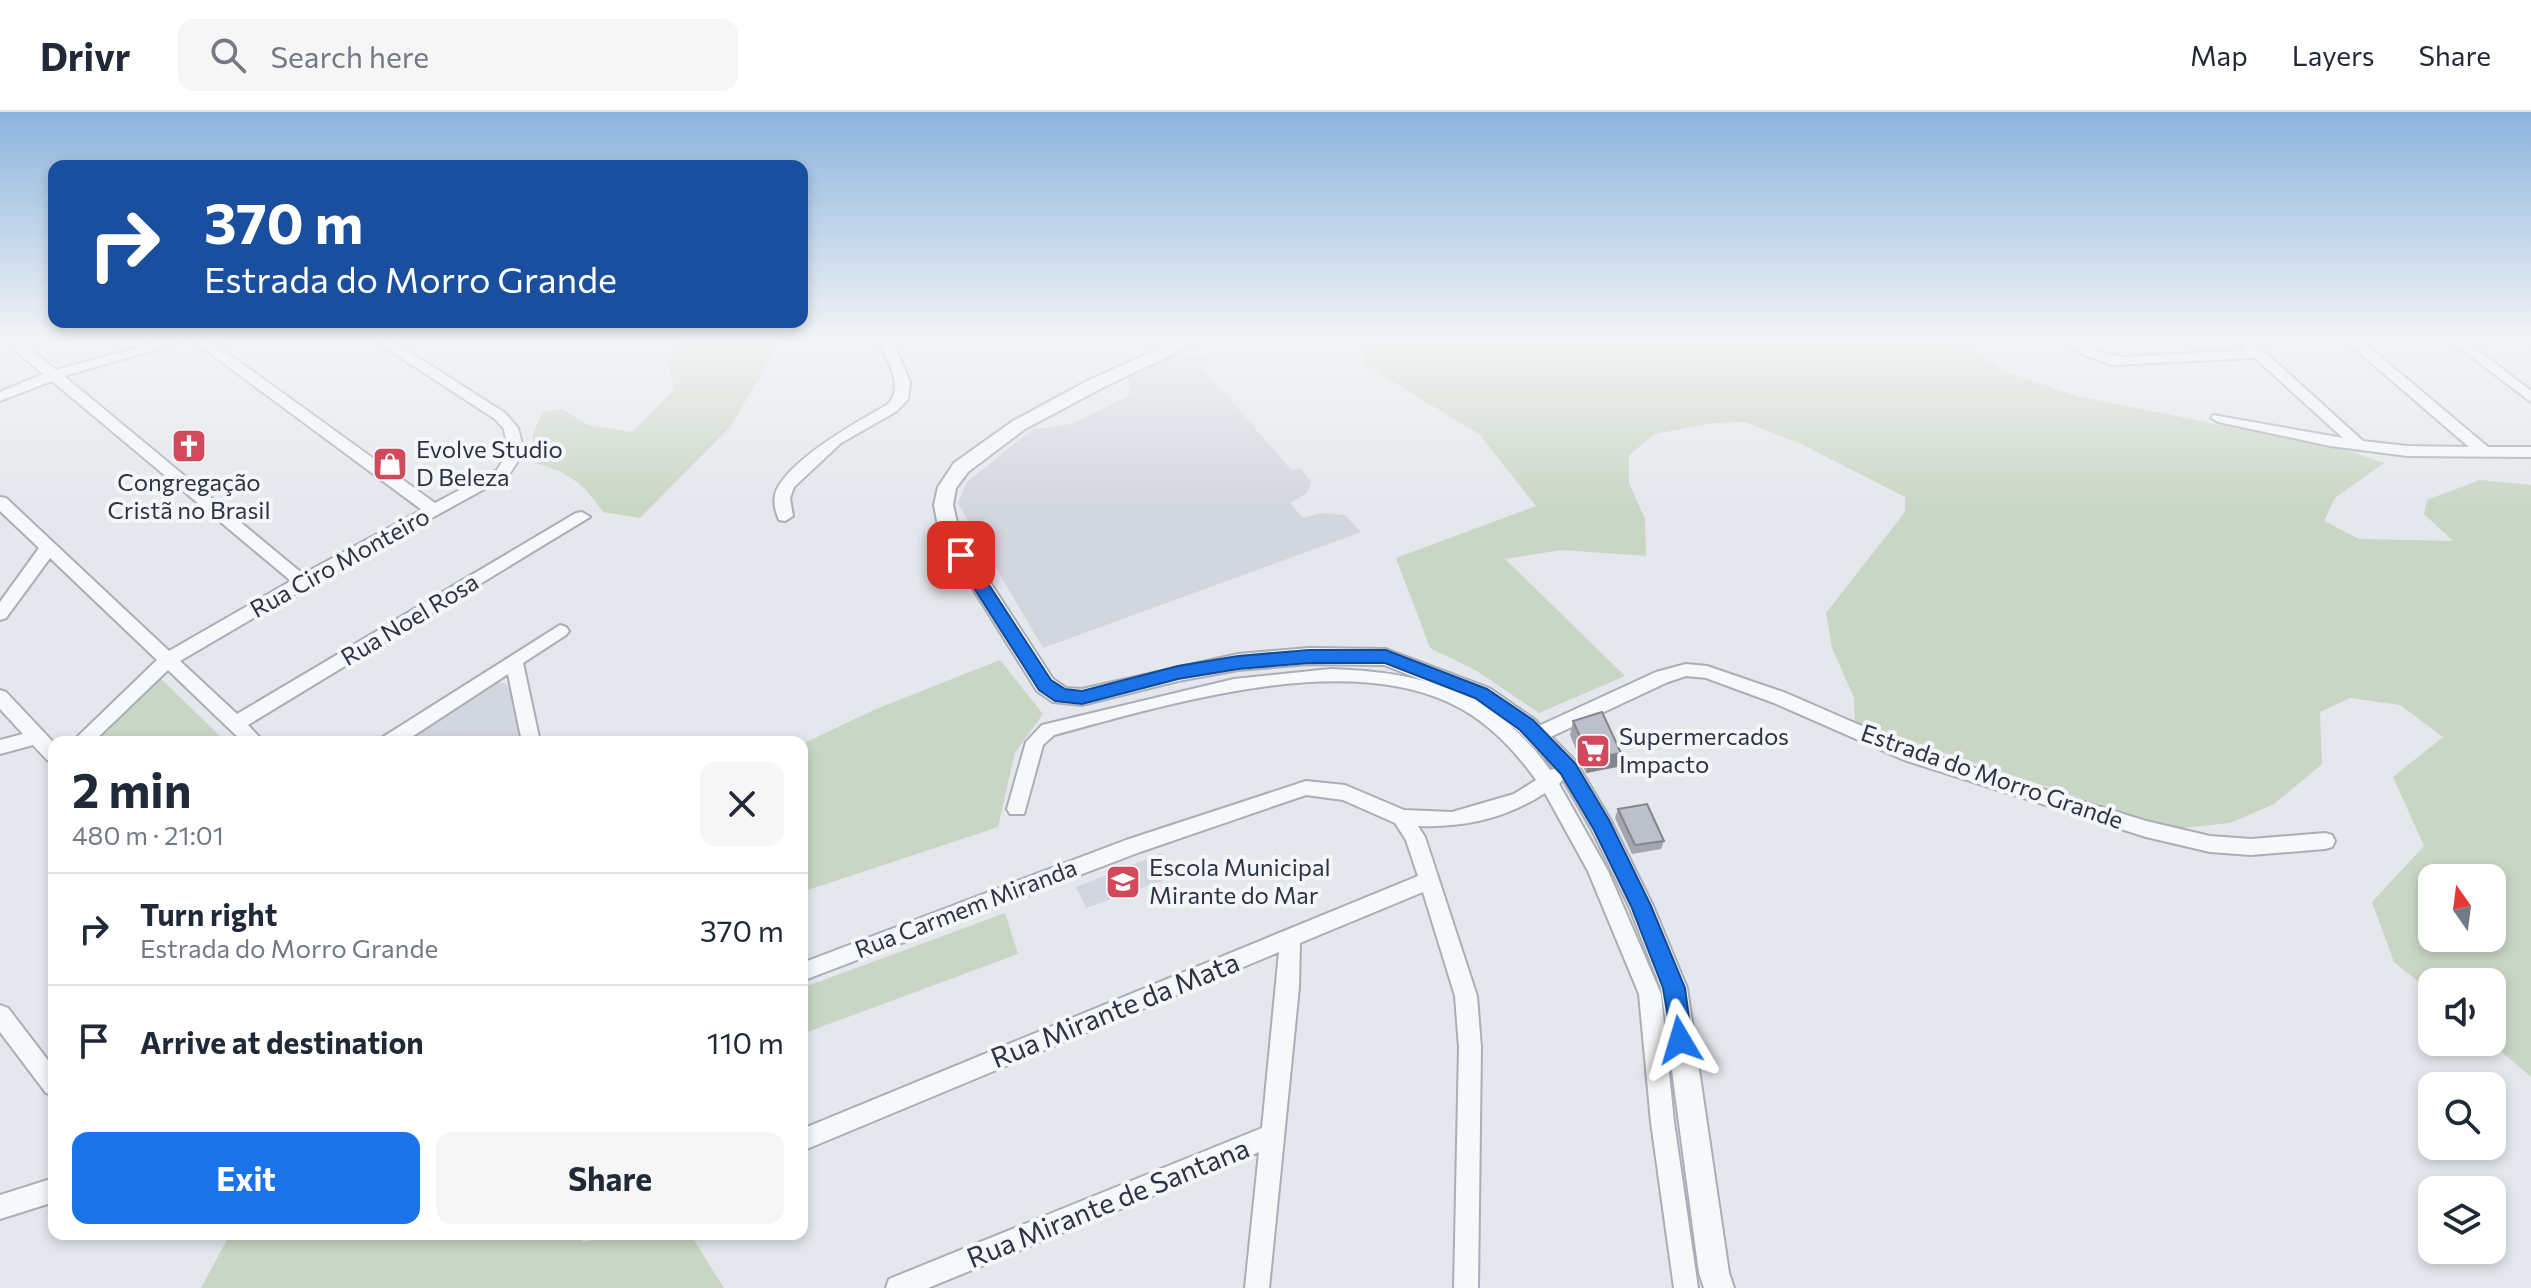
<!DOCTYPE html>
<meta charset="utf-8">
<style>
:root{--surface:#fff;--page:#f6f6f7;--text:#1f2937;--muted:#747a83;--line:#e0e1e3;--accent:#1a73e8}
body{margin:0;font-family:Commissioner,sans-serif;background:var(--page);color:var(--text);height:100vh;display:flex;flex-direction:column;font-size:30px;white-space:nowrap}
*{box-sizing:border-box;margin:0}
p{font-size:26px;color:var(--muted)}
.icon{flex:none;width:44px;height:44px;fill:none;stroke:currentColor;stroke-width:2;stroke-linecap:round;stroke-linejoin:round}
.map{position:relative;flex:1;overflow:hidden}
.side{position:absolute;left:48px;top:624px;width:760px;height:504px;display:flex;flex-direction:column;background:var(--surface);border-radius:16px;box-shadow:0 4px 12px #0003}
.side>*{flex:none}
.hud{position:absolute;left:48px;top:48px;width:760px;height:168px;border-radius:16px;box-shadow:0 4px 12px #0003;background:#1a4fa0;color:#fff;overflow:hidden}
.needle{width:52px;rotate:346deg}
.tools{position:absolute;left:2418px;top:752px;display:grid;gap:16px}
.tools a{display:grid;place-items:center;width:88px;height:88px;border-radius:16px;background:var(--surface);box-shadow:0 4px 12px #0003;font-size:40px}
.pin{position:absolute;display:grid;place-items:center;width:68px;height:68px;color:#fff;margin:-34px;border-radius:16px;box-shadow:0 4px 12px #0006}
.me{position:absolute;width:88px;margin:-44px;rotate:353deg;stroke-linejoin:round;filter:drop-shadow(0 0 6px #0008)}
.turn{display:flex;align-items:center;gap:28px;height:168px;padding:0 24px;font-size:36px}
.turn .icon{width:104px;height:104px;stroke-width:2.5}
.turn b{display:block;font-size:56px;line-height:68px}
.round{display:grid;place-items:center;flex:none;width:84px;height:84px;border-radius:16px;background:var(--page)}
.headline{display:flex;align-items:center;justify-content:space-between;height:136px;padding:0 24px}
h1{font-size:48px;font-weight:700;line-height:60px}
.button{display:flex;gap:16px;margin-top:auto;padding:16px 24px}
.button a{flex:1;height:92px;border-radius:16px;background:var(--accent);color:#fff;font-size:32px;font-weight:700;line-height:92px;text-align:center}
.button a+a{background:var(--page);color:var(--text)}
ul{padding:0;list-style:none}
li{display:flex;align-items:center;gap:24px;height:112px;padding:0 24px;border-top:2px solid var(--line)}
li div{flex:1}
li b{display:block;font-size:30px}
li em{font-style:normal}
header{display:flex;align-items:center;gap:48px;box-sizing:border-box;height:112px;padding:0 40px;background:var(--surface);border-bottom:2px solid var(--line)}
header strong{font-size:38px}
nav{display:flex;gap:44px;margin-inline-start:auto;font-size:28px}
.search{width:560px;height:72px;background:var(--page);display:flex;align-items:center;gap:20px;box-sizing:border-box;padding:0 28px;border-radius:16px;color:var(--muted);font-size:30px}
.map>svg:first-child{display:block}
.built{fill:#d2d6de}
.green{fill:#c9d6c5;fill-rule:evenodd}
.lines{fill:none;stroke-linecap:round;stroke-linejoin:round}
.minor-casing{stroke:#a9aeb7;stroke-width:4}
.tertiary-casing{stroke:#a9aeb7;stroke-width:4}
.minor{fill:#f7f8fa;fill-rule:evenodd}
.tertiary{fill:#f7f8fa;fill-rule:evenodd}
.wall{fill:#a1a5ae}
.shaded-wall{fill:#83868d}
.building{fill:#bbc0ca;stroke:#83868d;stroke-width:2}
.route{fill:#1a73e8;stroke:#114b97;stroke-width:2}
.labels{text-anchor:middle;stroke-width:8;stroke-linejoin:round;paint-order:stroke}
.poi-label{font-size:24px;fill:#2b3445;stroke:#f4f6f9;text-anchor:start}
.street-label{font-size:24px;fill:#2b3445;stroke:#f4f6f9}
.near-street-label{font-size:28px;fill:#2b3445;stroke:#f4f6f9}
</style>
<header>
<strong>Drivr</strong>
<div class="search"><svg class="icon" aria-label="search" viewBox="0 0 24 24"><circle cx="10" cy="10" r="6"/><path d="M15 15l6 6"/></svg>Search here</div>
<nav><a>Map</a><a>Layers</a><a>Share</a></nav>
</header>
<div class="map">
<svg width="2531" height="1176" viewBox="0 0 2531 1176">
<rect width="100%" height="100%" fill="#e4e7ec"/>
<path class="built" d="M1191 241 1215 248 1202 255 1292 359 1300 356 1311 370 1307 381 1290 391 1303 406 1322 401 1345 403 1361 420 1043 536 958 391 967 370 1033 317 1072 312 1130 283 1129 266 1161 249Z
M496 570 505 571 515 582 519 630H405Z
M1162 741 1172 765 1086 796 1076 775Z"/>
<path class="green" d="M780 230 731 314 640 406 603 400C581 367 567 361 531 349L533 322 542 300 562 297 588 313 632 320 675 277 667 249 680 231Z
M1365 230H1952L1972 238 2003 259 2077 284 2349 339 2384 351 2335 386 2324 409 2359 427 2453 429 2424 402 2427 388 2480 368 2531 373V965L2490 930 2492 870H2432V881L2394 850 2372 790 2424 734 2393 665 2443 625 2400 593 2350 586 2320 600 2322 652 2274 692 2230 711 2174 717 1855 611 1854 586 1832 536 1826 501 1905 400V385L1799 331 1745 310 1714 311 1655 322 1629 343V371L1645 407 1646 444 1561 438 1505 447 1625 564 1539 601 1477 559 1430 536 1396 446 1536 394 1479 322 1363 252ZM2432 766H2492V826H2432Z
M1000 548 1043 602 1015 641 998 715 802 780V632L876 597Z
M159 565 226 630H90Z
M1005 801 1018 842 802 922V876Z
M230 1122H585L581 1130 636 1122H690L724 1176H201Z"/>
<g class="lines">
<g class="minor-casing">
<path id="minor" d="M6 230H22L56 258 157 230H182L64 264 303 462 422 398 195 230H212L435 391 497 358 508 340 504 317 495 307 377 230H394L505 301 518 316 524 340 508 364 308 474 180 549 237 602 576 401 582 400 590 405 248 613 264 630H243L168 558 93 630H72L157 548 50 446 6 506 0 508V490L39 436 0 399V385L6 386 169 539 291 469 52 269 0 289V280L43 262Z
M879 230H893L910 270 908 287 897 299 841 331 794 375 790 386 793 404 785 409 779 408C776 401 773 391 775 383 783 351 858 309 887 293 905 275 888 250 879 230Z
M2067 230H2084L2104 242 2125 245 2246 238 2243 234 2245 231H2255L2363 329 2407 334 2469 335 2347 230H2363L2488 335H2531V345L2407 344 2330 334 2218 310 2211 306 2213 303 2343 326 2255 246 2112 253 2082 242Z
M2452 230H2468L2531 279V290Z
M560 513 566 515 569 519 566 523 523 551 540 630H522L508 562 404 630H381L383 625Z
M1686 552 1707 554 1786 581 1917 638 2146 709 2210 724 2251 727 2325 721 2332 723 2335 729 2332 735 2325 737 2251 743 2210 740 2146 725 1904 648 1774 591 1706 566 1686 564 1668 570 1544 628H1530L1528 623 1530 618 1656 560Z
M1331 557C1424 560 1494 579 1550 658L1558 656 1565 658 1567 663 1559 672 1608 759 1661 882 1674 1010 1698 1176H1674L1651 1010 1639 882 1588 759 1545 681C1507 706 1464 716 1418 714L1425 725 1477 884 1481 935 1478 1176H1454L1459 935 1455 884 1423 780 1300 831 1299 875 1269 1176H1245L1259 1040 928 1176H886L889 1167 1262 1016 1279 840 802 1039V1017L1418 764 1406 728 1395 711 1343 688 1306 683 1140 740 802 869V851L1126 728 1306 669 1345 673 1404 698 1452 700 1514 682 1536 668C1514 637 1485 607 1450 591 1339 539 1167 593 1054 623L1043 633 1024 702H1010L1007 697 1026 630 1042 613 1234 567Z
M0 578 6 580 54 631V650L47 648 33 633 0 642V628L23 622 0 597Z
M0 893 8 896 54 956V984L46 981 0 920Z
M54 1066V1090L0 1107V1083Z"/>
</g>
<g class="tertiary-casing">
<path id="tertiary" d="M1174 230H1198L1102 276 1025 317 968 360 956 376 953 393 960 424 1053 567 1066 576 1082 577 1238 542 1309 536 1386 537 1489 576 1534 607 1576 650 1610 707 1653 794 1687 876 1729 1161 1734 1176H1704L1699 1161 1661 876 1629 794 1592 718 1560 662 1518 619 1473 588 1384 553 1309 552 1238 558 1178 569 1082 593 1053 590 1037 579 940 424 934 393 938 375 954 351 1013 309 1089 268Z"/>
</g>
<use href="#minor" class="minor"/>
<use href="#tertiary" class="tertiary"/>
</g>
<path class="wall" d="M1573 609 1621 641 1617 655 1586 661 1570 623Z
M1618 697 1664 729 1661 737 1632 742 1615 706Z"/>
<path class="shaded-wall" d="M1621 641 1617 655 1586 661 1590 647Z"/>
<path class="building" d="M1602 600 1621 641 1590 647 1573 609Z
M1647 692 1664 729 1635 733 1618 697Z"/>
<linearGradient id="sky" x2="0" y2="1"><stop stop-color="#8bb4dd"/><stop offset="0.58" stop-color="#f3f4f6"/><stop offset="1" stop-color="#f3f4f6" stop-opacity="0"/></linearGradient>
<rect width="2531" height="395" fill="url(#sky)"/>
<path class="route" d="M961 437 967 439 1051 568 1065 577 1082 579 1178 554 1238 544 1309 538H1386L1487 577 1533 608 1575 651 1609 708 1651 794 1685 876 1692 928 1688 935 1680 938 1673 935 1663 876 1631 794 1594 718 1561 662 1520 618 1475 586 1385 551H1309L1238 557 1178 567 1082 592 1055 589 1039 578 953 443Z"/>
<defs>
<g id="church-square" transform="scale(1.8)"><rect x="-9" y="-9" width="18" height="18" rx="4" fill="#d1495b" stroke="#f4f6f9"/><path d="M-1.2-6h2.4v3.5h3.3v2.4h-3.3V6h-2.4V-.1h-3.3v-2.4h3.3Z" fill="#fff"/></g>
<g id="shop-square" transform="scale(1.8)"><rect x="-9" y="-9" width="18" height="18" rx="4" fill="#d1495b" stroke="#f4f6f9"/><path d="M-5-2.5h2.3a2.7 3.5 0 0 1 5.4 0H5L5.5 6h-11ZM-1.5-2.5h3a1.5 2.3 0 0 0-3 0Z" fill="#fff"/></g>
<g id="supermarket-square" transform="scale(1.8)"><rect x="-9" y="-9" width="18" height="18" rx="4" fill="#d1495b" stroke="#f4f6f9"/><path d="M-6-5.5h2.5l.6 2H6L4.5 2H-2.5L-4.4-4H-6ZM-1.5 3.2a1.3 1.3 0 1 0 .1 0ZM3 3.2a1.3 1.3 0 1 0 .1 0Z" fill="#fff"/></g>
<g id="school-square" transform="scale(1.8)"><rect x="-9" y="-9" width="18" height="18" rx="4" fill="#d1495b" stroke="#f4f6f9"/><path d="M0-5L7-2L0 1L-7-2ZM-4 1L0 2.5L4 1V4Q0 6-4 4Z" fill="#fff"/></g>
</defs>
<g fill-rule="evenodd">
<use href="#church-square" x="189" y="334"/>
<use href="#shop-square" x="390" y="352"/>
<use href="#supermarket-square" x="1593" y="639"/>
<use href="#school-square" x="1123" y="770"/>
</g>
<g class="labels">
<g class="poi-label">
<text x="416" y="346">Evolve Studio<tspan x="416" dy="28">D Beleza</tspan></text>
<text x="189" y="379" text-anchor="middle">Congregação<tspan x="189" dy="28">Cristã no Brasil</tspan></text>
<text x="1619" y="633">Supermercados<tspan x="1619" dy="28">Impacto</tspan></text>
<text x="1149" y="764">Escola Municipal<tspan x="1149" dy="28">Mirante do Mar</tspan></text>
</g>
<g class="street-label">
<text transform="translate(340 451) rotate(-29)" y="8">Rua Ciro Monteiro</text>
<text transform="translate(410 508) rotate(-31)" y="8">Rua Noel Rosa</text>
<text transform="translate(1992 665) rotate(19)" y="8">Estrada do Morro Grande</text>
<text transform="translate(966 797) rotate(-21)" y="8">Rua Carmem Miranda</text>
</g>
<g class="near-street-label">
<text transform="translate(1115 898) rotate(-22)" y="10">Rua Mirante da Mata</text>
<text transform="translate(1108 1091) rotate(-22)" y="10">Rua Mirante de Santana</text>
</g>
</g>
</svg>
<div class="tools">
<a><svg class="needle" viewBox="-14 -14 28 28"><path d="M0-13l5 13h-10z" fill="#e53935"/><path d="M0 13l5-13h-10z" fill="#747a83"/></svg></a>
<a><svg class="icon" aria-label="sound" viewBox="0 0 24 24"><path d="M4 9h4l5-4v14l-5-4H4zM17 9q2 3 0 6"/></svg></a>
<a><svg class="icon" aria-label="search" viewBox="0 0 24 24"><circle cx="10" cy="10" r="6"/><path d="M15 15l6 6"/></svg></a>
<a><svg class="icon" aria-label="layers" viewBox="0 0 24 24"><path d="M12 4l9 5-9 5-9-5zM3 14l9 5 9-5"/></svg></a>
</div>
<div class="pin" style="left:961px;top:443px;background:#d93025"><svg class="icon" aria-label="arrive" viewBox="0 0 24 24"><path d="M6 21V4h12l-3 4 3 4H6"/></svg></div>
<svg class="me" style="left:1680px;top:928px" viewBox="-20 -20 40 40"><path d="M0-17L14 15 0 8-14 15z" fill="#1a73e8" stroke="#fff" stroke-width="4"/></svg>
<div class="hud">
<div class="turn"><svg class="icon" aria-label="right" viewBox="0 0 24 24"><path d="M7 20v-9h11M14 6l5 5-5 5"/></svg><div><b>370 m</b>Estrada do Morro Grande</div></div>
</div>
<section class="side">
<div class="headline"><div><h1>2 min</h1><p>480 m · 21:01</p></div><a class="round"><svg class="icon" aria-label="close" viewBox="0 0 24 24"><path d="M6 6l12 12M18 6L6 18"/></svg></a></div>
<ul>
<li><svg class="icon" aria-label="right" viewBox="0 0 24 24"><path d="M7 20v-9h11M14 6l5 5-5 5"/></svg><div><b>Turn right</b><p>Estrada do Morro Grande</p></div><em>370 m</em></li>
<li><svg class="icon" aria-label="arrive" viewBox="0 0 24 24"><path d="M6 21V4h12l-3 4 3 4H6"/></svg><div><b>Arrive at destination</b></div><em>110 m</em></li>
</ul>
<div class="button"><a>Exit</a><a>Share</a></div>
</section>
</div>
